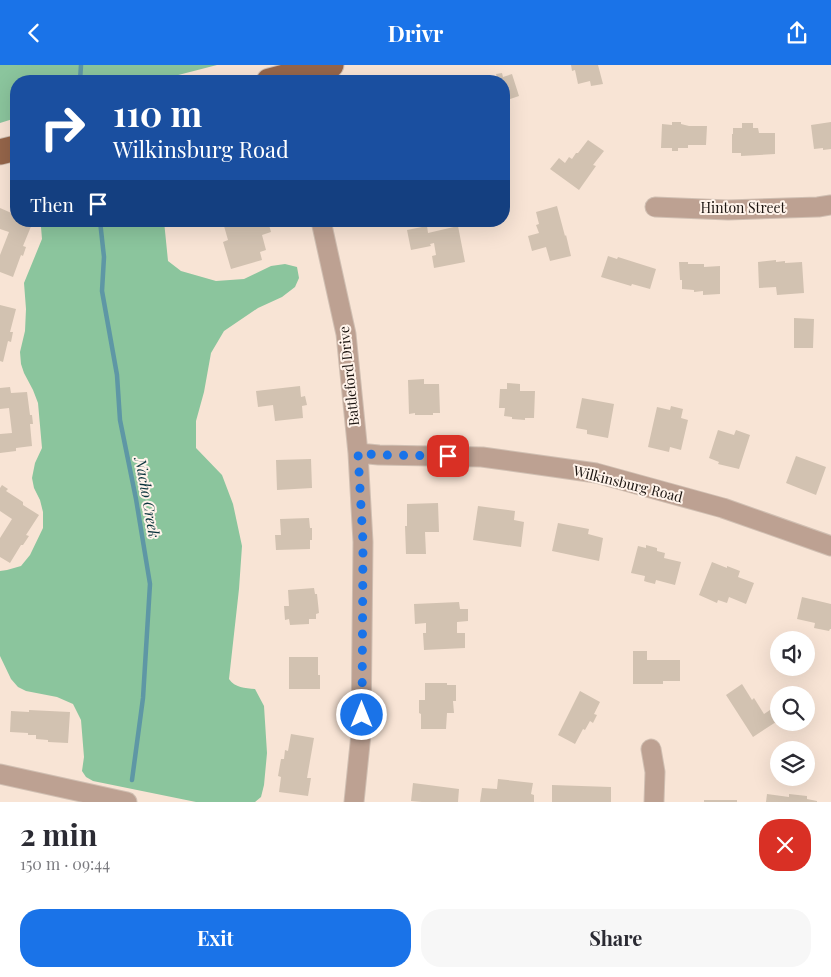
<!DOCTYPE html>
<meta charset="utf-8">
<style>
:root{--surface:#fff;--page:#f7f7f7;--text:#2b2b33;--muted:#7c7c81;--accent:#1a73e8}
body{margin:0;font-family:"Playfair Display",serif;background:var(--page);color:var(--text);height:100vh;display:flex;flex-direction:column;font-size:19px;white-space:nowrap}
*{box-sizing:border-box;margin:0}
p{font-size:16px;color:var(--muted)}
.icon{flex:none;width:28px;height:28px;fill:none;stroke:currentColor;stroke-width:2;stroke-linecap:round;stroke-linejoin:round}
.map{position:relative;height:737px;overflow:hidden}
.panel{display:flex;flex-direction:column;background:var(--surface);flex:1}
.panel>*{flex:none}
.guide{position:absolute;left:10px;top:10px;width:500px;height:152px;border-radius:20px;box-shadow:0 5px 20px #0002;background:#1a4fa0;color:#fff;overflow:hidden}
.fabs{position:absolute;left:770px;top:566px;display:grid;gap:10px}
.fabs a{display:grid;place-items:center;width:45px;height:45px;border-radius:50%;background:var(--surface);box-shadow:0 5px 20px #0002;font-size:25px}
.pin{position:absolute;display:grid;place-items:center;width:42px;height:42px;color:#fff;margin:-21px;border-radius:10px;box-shadow:0 2px 8px #0006}
.me{position:absolute;width:55px;margin:-28px;rotate:0deg;stroke-linejoin:round;filter:drop-shadow(0 0 4px #0008)}
.turn{display:flex;align-items:center;gap:18px;height:105px;padding:0 20px;font-size:22px}
.turn .icon{width:65px;height:65px;stroke-width:2.5}
.turn b{display:block;font-size:35px;line-height:42px}
.then{display:flex;align-items:center;height:48px;padding:0 20px;background:#0003;gap:10px;font-size:19px}
.round{display:grid;place-items:center;flex:none;width:52px;height:52px;border-radius:20px;background:var(--page)}
.headline{display:flex;align-items:center;justify-content:space-between;height:85px;padding:0 20px}
h1{font-size:30px;font-weight:700;line-height:38px}
.cta{display:flex;gap:10px;margin-top:auto;padding:10px 20px}
.cta a{flex:1;height:58px;border-radius:20px;background:var(--accent);color:#fff;font-size:20px;font-weight:700;line-height:58px;text-align:center}
.cta a+a{background:var(--page);color:var(--text)}
header{display:flex;justify-content:space-between;align-items:center;height:65px;padding:0 20px;background:var(--accent);color:#fff;font-size:22px;font-weight:700}
.map>svg:first-child{display:block}
.green{fill:#8bc59d}
.lines{fill:none;stroke-linecap:round;stroke-linejoin:round}
.stream{stroke:#5e97a5;stroke-width:4.5}
.building{fill:#d2c2b1}
.minor-casing{stroke:#d0bfb2;stroke-width:21}
.major-casing{stroke:#d0bfb2;stroke-width:27}
.minor{stroke:#bda192;stroke-width:19}
.major{stroke:#95654a;stroke-width:25}
.route{stroke:#1a73e8;stroke-width:9;stroke-dasharray:0 16.2}
.labels{text-anchor:middle;stroke-width:4;stroke-linejoin:round;paint-order:stroke}
.street-label{font-size:14px;fill:#1c1511;stroke:#fff3ea}
.water-label{font-size:15px;font-style:italic;fill:#09333c;stroke:#fff3ea}
</style>
<header><svg class="icon" aria-label="back" viewBox="0 0 24 24"><path d="M15 5l-7 7 7 7"/></svg>Drivr<svg class="icon" aria-label="share" viewBox="0 0 24 24"><path d="M12 15V3M7 8l5-5 5 5M5 13v7h14v-7"/></svg></header>
<div class="map">
<svg width="831" height="737" viewBox="0 0 831 737">
<rect width="100%" height="100%" fill="#f8e4d5"/>
<path class="green" d="M0 0H217L155 16H16V53L0 58Z
M39 156H164L168 196 181 206 216 216 244 214 271 201 285 199 297 202 299 213 295 222 282 232 258 243 224 266 211 288 204 327 196 356V383L222 410 233 439 242 481 239 524 229 614C235 623 245 623 255 624L264 641 267 688 264 720 261 732 255 737H196L93 716 86 712 82 706 84 692 81 655 73 639 57 632 26 626 18 622 11 614 0 591V506L7 505 21 501 30 490 43 463V447L40 435 34 423 32 413 35 398 42 383 38 338 33 325 24 308 21 299 20 287 25 266 26 244 24 218 42 174 41 162Z"/>
<g class="lines">
<path class="stream" d="M80 16 81 0
M100 156 104 192 102 226 117 310 120 355 136 434 150 519 143 633 132 715"/>
</g>
<path class="building" d="M571 0H598L603 19 591 21 590 16 578 19 575 5 572 6Z
M502 8 503 12 512 9 519 31 504 36V16H487L497 13 496 9Z
M672 57H681V59L689 61H707L706 80H688V83H678V86H672V83H661L662 59 672 60Z
M831 57V84L823 85V83L814 84 811 60Z
M742 58H753V63H758L759 68H775V89L741 91V88H732V69H733V63H742Z
M588 75 604 86 593 100 596 101 579 125 550 104 559 93 565 98 569 92 572 94 576 88H578Z
M557 141 565 171 566 170 571 191 550 196 546 182 532 186 528 171 539 168 536 160 539 159 536 147Z
M0 143 16 150V156H25L32 159 23 181 26 182 23 191 21 190 13 212 0 207V190L9 167 0 164Z
M242 156H268L271 167 262 170 266 185 260 187 262 195 231 204 223 177 228 175 224 161Z
M427 161 428 168 458 161 465 197 434 203 432 191 436 190 434 178 430 179 431 181 411 185 407 165Z
M608 191 617 194 618 192 656 204 650 224 632 219 631 221 601 212Z
M776 195V197L785 196V198L802 197 804 228 777 230 776 222 759 223 758 197Z
M679 197H688V199H704V202L720 201V229L703 230V226L694 227V225L682 224V215H680Z
M0 240 16 244 10 267H13L11 277 8 276 3 297 0 296Z
M794 253 814 254 813 283H794Z
M424 314V319H439L440 348H433V350H415V348L409 349 408 315Z
M507 318 520 319V326H535L534 353H525V355L512 354V352L504 351 505 343H499L500 324H507Z
M300 321 301 332 305 331 307 340 302 341 303 353 275 356 273 340 258 342 256 326Z
M10 322 11 328 27 327 30 350H32L33 359H30L32 381 16 383V386L0 388V369L12 368 9 343 0 344V323Z
M582 333 614 339 608 373 587 369V365L576 363Z
M671 341 683 344 681 353 688 355 681 385 670 382 669 387 648 382 657 342 670 345Z
M718 365 734 370 736 365 750 370 739 404 718 399 719 397 709 393Z
M796 391 826 402 816 430 786 418Z
M311 394 312 423 277 425 276 395Z
M2 420 8 424 6 426 23 437V440L39 450 26 470 29 471 23 480H21L10 498 0 492V473L12 454 0 446V423Z
M438 438 439 467H425L426 489H406L405 461H407V439Z
M478 441 515 446 514 455 524 457 521 482 473 475Z
M309 453 310 463H312V475H310V484L276 485 275 470H281L280 454Z
M558 458 589 464 588 469 603 473 599 496 552 486Z
M646 480 657 483V486L665 488 664 493 681 497 675 520 656 515 655 519 647 517 644 516 645 511 631 508 638 481 646 483Z
M712 497 727 503V501L740 506 738 512 754 518 746 539 729 532 727 538 718 535 717 538 699 530Z
M314 523 315 529H317L319 548 316 549V554H309V559L290 560 289 554 285 555 284 541H289L288 525Z
M802 532 831 539V564H830L829 566 814 563 815 558 797 554Z
M459 537 460 544H468V556L457 557V568H465V583L424 585 423 568H426V558L415 559 414 539Z
M633 586H647V595H680V616H663V619H633Z
M289 592H318V610H320V624H289Z
M425 618H447V620H456V636H453L454 648H447L446 664H421V649L419 648V635H425Z
M742 619 752 635 754 633 764 649 773 643 779 652V655L753 672 726 630Z
M580 626 600 637 594 649 597 650 593 658 590 656 585 665 583 664 575 679 558 670Z
M29 645 70 647 68 678 48 677V675L36 674V670H28V668L10 667 11 646 29 647Z
M291 669 314 673 307 713H311L308 731 279 727 281 712 278 711 281 694H284L285 685 288 686Z
M498 714 533 718 531 729 534 730V737H480L482 723 497 724Z
M413 718 459 724 458 737H422L411 736Z
M552 720 611 722V737H552Z
M767 729 789 732V729L807 731V734L817 736V737H766Z
M704 735H737V737H704Z"/>
<g class="lines">
<g class="minor-casing">
<path id="minor" d="M655 142 728 145 818 142 831 140
M321 156 346 269 358 388 363 477 361 669 354 737
M358 388 379 390 482 392 596 408 723 443 831 481
M651 684 655 707 654 737
M0 709 127 737"/>
</g>
<g class="major-casing">
<path id="major" d="M269 16 331 0
M0 87 16 83"/>
</g>
<use href="#minor" class="minor"/>
<use href="#major" class="major"/>
</g>
<g class="lines">
<path class="route" d="M362 650 363 477 358 388 379 390 448 391"/>
</g>
<g class="labels">
<g class="street-label">
<text x="743" y="148">Hinton Street</text>
<text transform="translate(349 311) rotate(-96)" y="5">Battleford Drive</text>
<text transform="translate(628 419) rotate(14)" y="5">Wilkinsburg Road</text>
</g>
<g class="water-label">
<text transform="translate(147 433) rotate(80)" y="5">Nacho Creek</text>
</g>
</g>
</svg>
<div class="fabs">
<a><svg class="icon" aria-label="sound" viewBox="0 0 24 24"><path d="M4 9h4l5-4v14l-5-4H4zM17 9q2 3 0 6"/></svg></a>
<a><svg class="icon" aria-label="search" viewBox="0 0 24 24"><circle cx="10" cy="10" r="6"/><path d="M15 15l6 6"/></svg></a>
<a><svg class="icon" aria-label="layers" viewBox="0 0 24 24"><path d="M12 4l9 5-9 5-9-5zM3 14l9 5 9-5"/></svg></a>
</div>
<div class="pin" style="left:448px;top:391px;background:#d93025"><svg class="icon" aria-label="arrive" viewBox="0 0 24 24"><path d="M6 21V4h12l-3 4 3 4H6"/></svg></div>
<svg class="me" style="left:362px;top:650px" viewBox="-20 -20 40 40"><circle r="17" fill="#1a73e8" stroke="#fff" stroke-width="3"/><path d="M0-11L8 9 0 5-8 9z" fill="#fff"/></svg>
<div class="guide">
<div class="turn"><svg class="icon" aria-label="right" viewBox="0 0 24 24"><path d="M7 20v-9h11M14 6l5 5-5 5"/></svg><div><b>110 m</b>Wilkinsburg Road</div></div>
<div class="then">Then<svg class="icon" aria-label="arrive" viewBox="0 0 24 24"><path d="M6 21V4h12l-3 4 3 4H6"/></svg></div>
</div>
</div>
<section class="panel">
<div class="headline"><div><h1>2 min</h1><p>150 m · 09:44</p></div><a class="round" style="background:#d93025;color:#fff"><svg class="icon" aria-label="close" viewBox="0 0 24 24"><path d="M6 6l12 12M18 6L6 18"/></svg></a></div>
<div class="cta"><a>Exit</a><a>Share</a></div>
</section>
